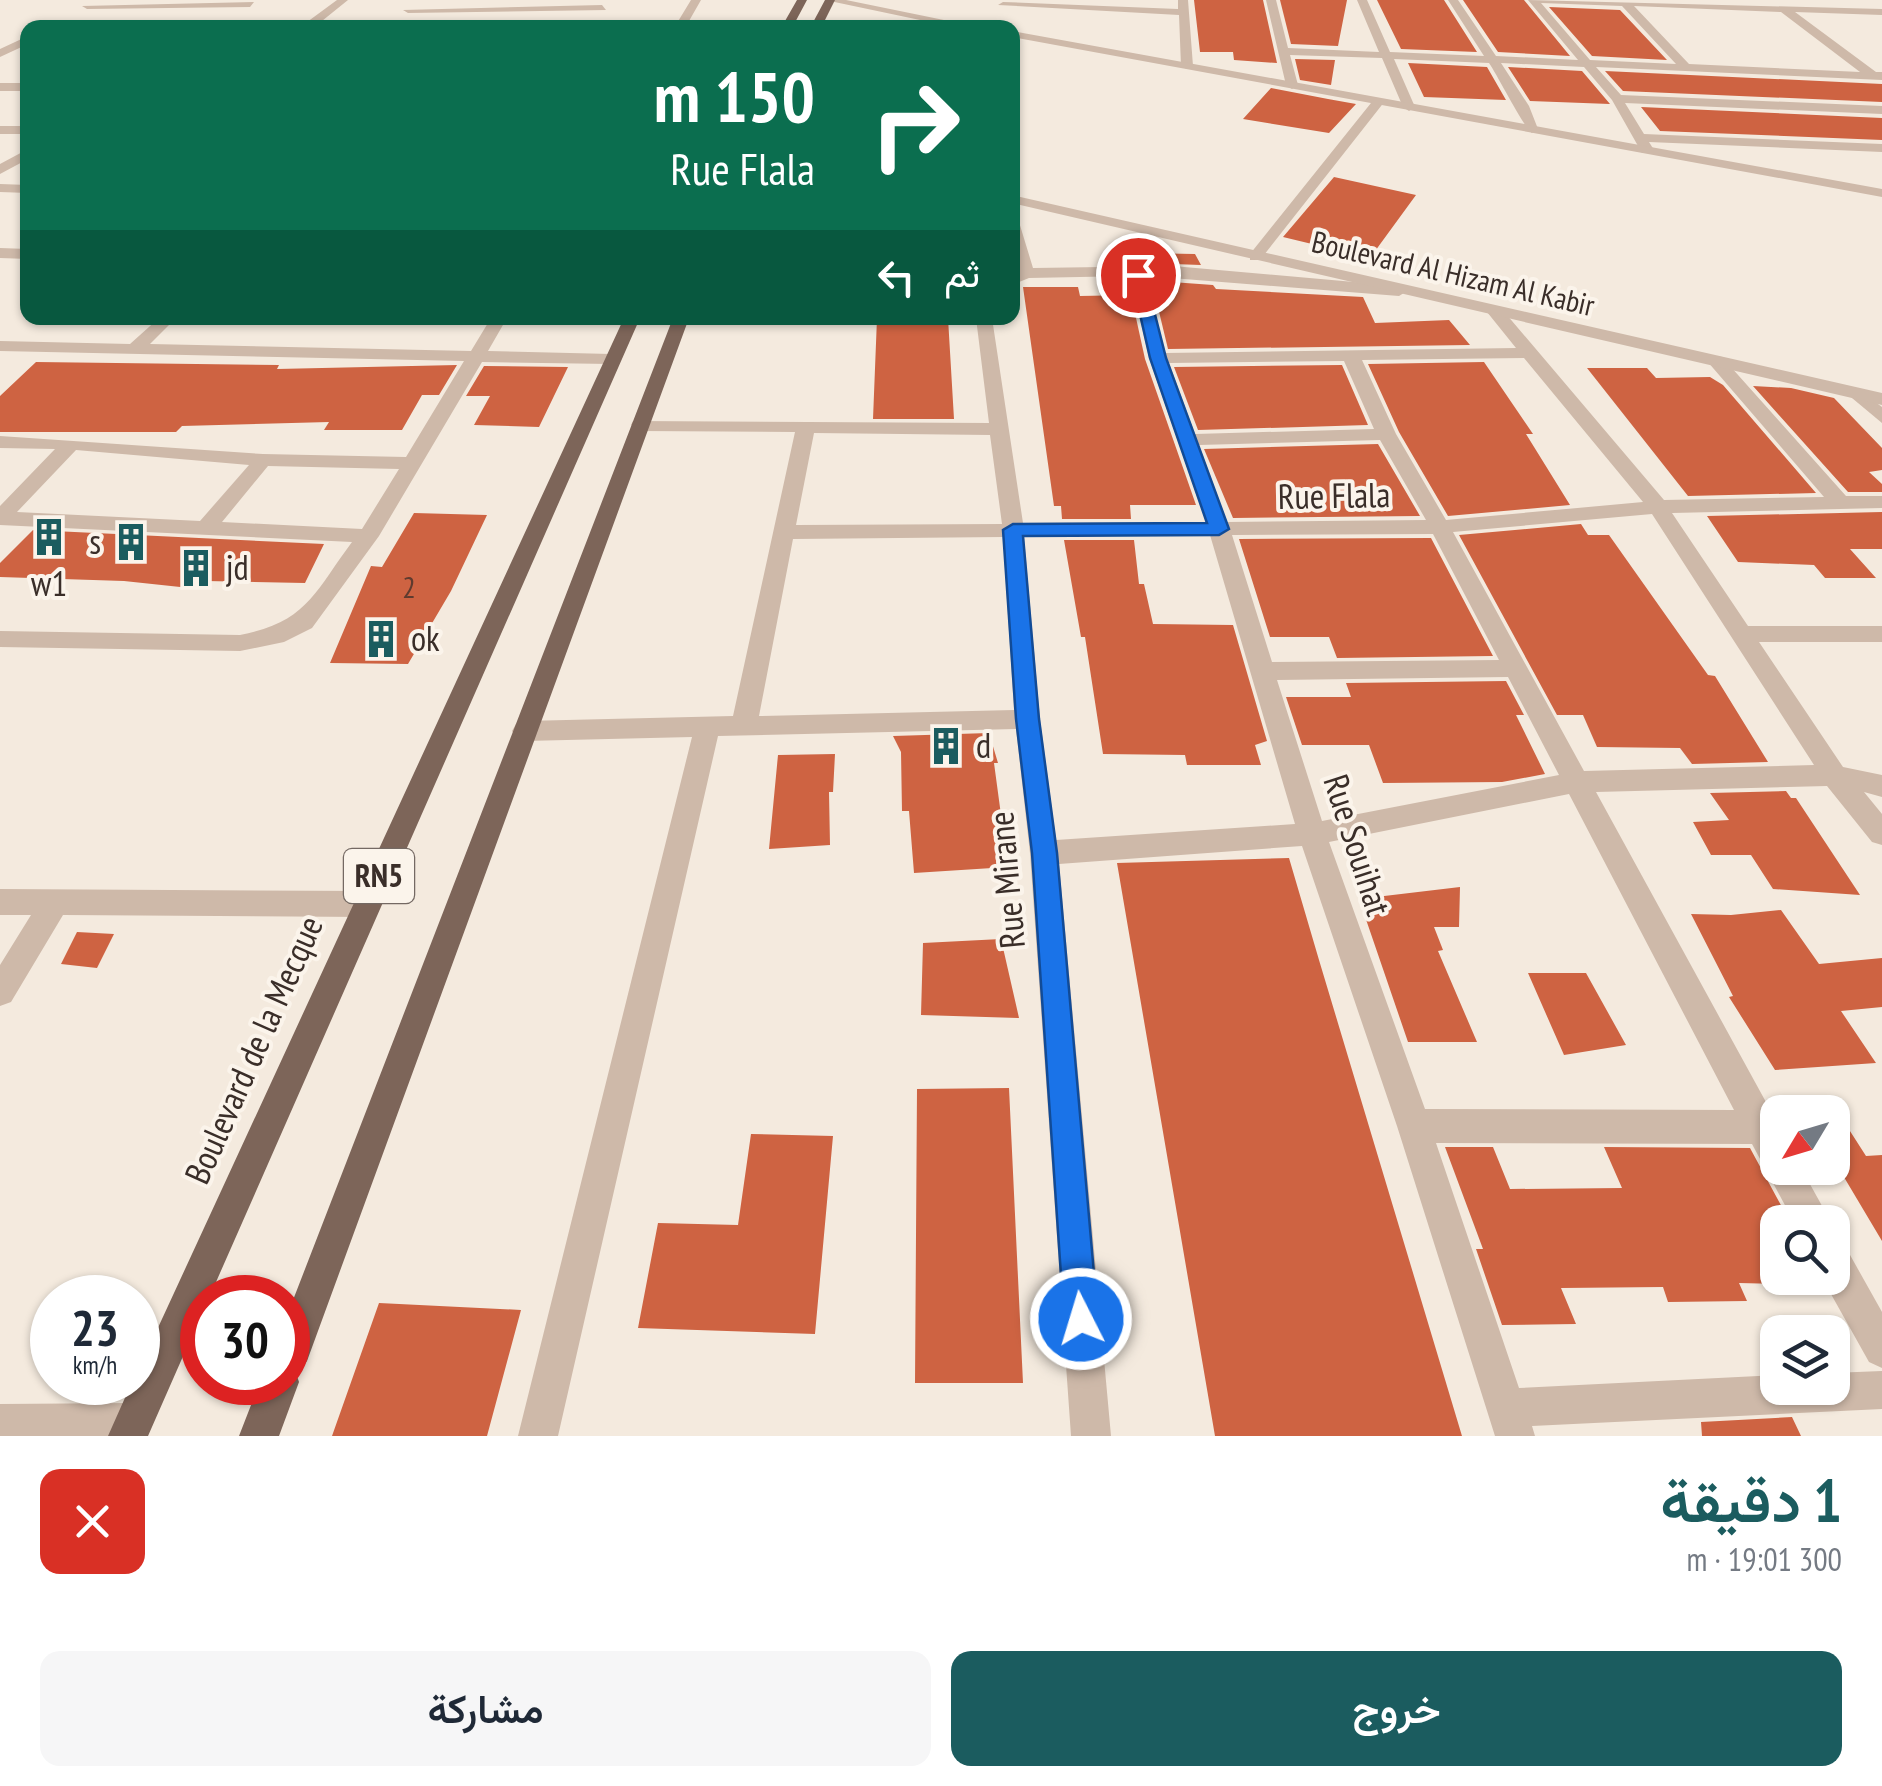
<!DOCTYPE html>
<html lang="ar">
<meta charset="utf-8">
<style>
:root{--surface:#fff;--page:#f6f6f7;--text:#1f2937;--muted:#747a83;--accent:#1b5c5f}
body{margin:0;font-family:"PT Sans Narrow",Vazirmatn,sans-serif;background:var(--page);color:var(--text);direction:rtl;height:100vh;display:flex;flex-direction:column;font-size:38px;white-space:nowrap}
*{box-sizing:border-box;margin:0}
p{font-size:32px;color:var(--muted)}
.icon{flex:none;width:55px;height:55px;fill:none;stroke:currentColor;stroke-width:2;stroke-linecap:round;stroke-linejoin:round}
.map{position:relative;height:1436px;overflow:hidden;direction:ltr}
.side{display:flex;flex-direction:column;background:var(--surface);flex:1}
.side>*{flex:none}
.hud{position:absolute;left:20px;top:20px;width:1000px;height:305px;border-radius:20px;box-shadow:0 2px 8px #0004;direction:rtl;background:#0b6e4f;color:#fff;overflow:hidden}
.needle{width:65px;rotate:232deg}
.controls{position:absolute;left:1760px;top:1095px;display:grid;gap:20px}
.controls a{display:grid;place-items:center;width:90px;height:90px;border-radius:20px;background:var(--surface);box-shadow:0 2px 8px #0004;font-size:50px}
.speed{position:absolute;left:30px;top:1275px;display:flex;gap:20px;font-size:50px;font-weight:700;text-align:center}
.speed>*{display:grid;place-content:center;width:130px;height:130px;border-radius:50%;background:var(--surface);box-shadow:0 2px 8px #0004;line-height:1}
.speed small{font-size:25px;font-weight:400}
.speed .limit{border:15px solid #d22;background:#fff;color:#111}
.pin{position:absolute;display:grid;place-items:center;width:85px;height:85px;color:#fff;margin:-42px;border:5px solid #fff;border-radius:50%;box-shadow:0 2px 10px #0007}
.me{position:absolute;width:110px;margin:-55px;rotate:355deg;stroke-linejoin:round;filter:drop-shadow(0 0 8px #0008)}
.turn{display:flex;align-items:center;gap:35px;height:210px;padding:0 40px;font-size:45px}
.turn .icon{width:130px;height:130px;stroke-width:2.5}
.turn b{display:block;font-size:70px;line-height:85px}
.then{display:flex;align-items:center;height:95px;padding:0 40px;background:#0003;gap:20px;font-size:38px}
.round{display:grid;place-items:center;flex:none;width:105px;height:105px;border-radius:20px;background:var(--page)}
.summary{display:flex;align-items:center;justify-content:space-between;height:170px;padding:0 40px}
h1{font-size:60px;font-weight:600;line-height:75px;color:var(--accent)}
.primary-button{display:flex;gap:20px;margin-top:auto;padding:20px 40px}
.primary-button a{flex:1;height:115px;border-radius:20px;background:var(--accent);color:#fff;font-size:40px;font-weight:600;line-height:115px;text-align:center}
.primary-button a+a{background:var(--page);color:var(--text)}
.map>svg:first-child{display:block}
.building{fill:#ce6342}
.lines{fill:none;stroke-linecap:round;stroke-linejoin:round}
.minor{fill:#ceb9a9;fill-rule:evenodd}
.tertiary{fill:#ceb9a9;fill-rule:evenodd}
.primary{fill:#7d6559;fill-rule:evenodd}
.route{fill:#1a73e8;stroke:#114b97;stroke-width:2.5}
.labels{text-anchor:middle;stroke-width:8;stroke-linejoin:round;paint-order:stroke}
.far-street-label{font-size:30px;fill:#3a2e29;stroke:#fbf4eb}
.number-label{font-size:30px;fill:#5f3b2f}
.shield{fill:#fbf4eb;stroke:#746963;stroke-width:2.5}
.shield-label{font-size:32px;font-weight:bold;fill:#3a2e29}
.street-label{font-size:35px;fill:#3a2e29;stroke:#fbf4eb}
.poi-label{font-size:35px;fill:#3a2e29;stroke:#fbf4eb;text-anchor:start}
</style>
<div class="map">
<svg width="1882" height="1436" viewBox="0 0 1882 1436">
<rect width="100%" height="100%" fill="#f4eade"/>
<path class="building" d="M1194 0H1263L1277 63 1234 60 1233 52H1200Z
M1280 0H1347L1338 46 1291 44Z
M1377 0H1444L1477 52 1401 49Z
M1463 0H1524L1570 56 1498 52Z
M1549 7 1620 10 1667 60 1592 56Z
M1295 59 1335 60 1331 85 1300 80Z
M1408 63 1487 67 1506 100 1424 97Z
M1508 67 1582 71 1610 104 1530 101Z
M1605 71 1882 84V102L1623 91Z
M1271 88 1328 99 1356 104 1329 133 1243 119Z
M1641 107 1882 118V140L1660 131Z
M1334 177 1416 195 1370 258 1283 237Z
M1139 253 1195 254 1201 265 1145 263Z
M1158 281 1213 285 1216 289 1363 297 1375 323 1449 320 1470 345 1168 349 1155 295H1168Z
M1023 287H1078L1080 296 1131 295 1145 359 1196 505H1130L1131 519H1062L1061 506H1054Z
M877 318H948L954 419H873Z
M36 362 279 365 277 369 457 365 439 395H422L402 430H324L329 422 182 426 176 432H0V396Z
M1484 362 1533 434H1526L1570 505 1448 516 1399 432 1368 364Z
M1342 365 1368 425 1198 430 1174 367Z
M484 366 568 367 539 427 474 425 490 396H466Z
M1587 368H1647L1656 378 1710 377 1723 385 1816 493 1688 496Z
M1753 386 1791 388 1834 398 1882 448V470L1869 472 1882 484V492H1848Z
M1378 444 1420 516 1233 518 1204 449Z
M1882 512V549H1850L1876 578H1825L1814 565 1738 562 1707 516Z
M414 513 487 515 451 591 408 664 330 663 371 566 382 567Z
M1581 524 1588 535H1609L1708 675 1715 676 1768 762 1692 764 1680 748 1597 747 1583 715H1557L1459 535Z
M33 530 324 544 305 583 206 581 199 589 124 581 0 577V563Z
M1431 538 1493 656 1337 658 1329 637H1270L1239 539Z
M1064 540H1134L1139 584H1144L1153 624 1233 625 1267 741 1255 745 1261 765H1187L1185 755 1103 754 1085 637H1081Z
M1506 681 1524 715H1516L1545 774 1502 782 1383 783 1369 745H1302L1286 697H1351L1346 683Z
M989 733 998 763H994L1008 867 914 873 909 811H902L901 752 893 736Z
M835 754 833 792H829L830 845 769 849 778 755Z
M1786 791 1791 798H1796L1860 895 1773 889 1751 855H1711L1693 822 1729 820 1710 793Z
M1289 858 1319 960 1462 1436H1215L1117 863Z
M1460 887 1459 927H1434L1443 950 1438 951 1477 1042H1408L1359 899Z
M1781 910 1819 964 1882 958V1007L1841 1011 1876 1063 1775 1070 1729 997 1733 996 1691 914 1731 915Z
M77 932 114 934 97 968 61 964Z
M1001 939 1019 1018 921 1015 923 943Z
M1528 973H1586L1626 1045 1564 1055Z
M1009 1088 1023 1383H915L917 1089Z
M1832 1103 1866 1156 1882 1155V1241L1832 1157Z
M751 1134 833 1136 815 1334 638 1328 658 1223 738 1225Z
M1445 1147H1493L1510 1189 1622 1188 1604 1147 1750 1148 1790 1222H1778V1278H1818L1822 1285 1739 1283 1747 1301 1668 1302 1663 1287 1561 1288 1576 1324 1502 1325 1476 1249H1483Z
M379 1303 521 1310 487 1436H332Z
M1792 1417 1801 1436H1702L1701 1422Z"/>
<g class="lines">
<path class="minor" d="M337 0H348L317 25 387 28 45 27 50 24 303 25Z
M691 0H701L685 28H674Z
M1178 0H1188L1193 66 1187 69 1181 66 1179 15 998 5 1003 2 1178 9Z
M1266 0H1276L1288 48 1379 52 1357 0H1367L1390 52 1484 56 1448 0H1458L1496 56 1578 60 1528 0 1882 9V15L1795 12 1876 72H1882V80L1596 67 1621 95 1882 106V114L1625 103 1644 134 1882 144V152L1649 142 1654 150 1642 153 1612 100 1584 67 1501 63 1529 106 1538 129 1532 133C1524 128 1498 76 1489 63L1394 59 1415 107 1409 111 1403 107 1382 58 1290 55 1298 85 1292 89 1286 85ZM1541 3 1622 6 1676 64 1590 60ZM1634 6 1781 12 1860 72 1689 64Z
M254 2 250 7 87 9 82 6Z
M602 5 606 10 408 13 403 10Z
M28 36V44L0 57V49Z
M0 83H28V91H0Z
M1375 98 1385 101 1260 260H1250V254Z
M0 126H28V134H0Z
M28 149V159L0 174V164Z
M0 184 28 185V193L0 192Z
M1012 218 1019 222 1033 268 1173 266 1399 286 1407 291 1399 296 1146 276 1165 353 1516 348 1487 312 1495 307 1501 308 1664 500 1824 497 1707 361 1716 356 1722 357 1846 496H1882V508L1672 513 1748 626H1882V642H1759L1843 767 1882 775V797L1864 792 1882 814V845L1872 842 1827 786 1596 792 1778 1124V1168H1801L1831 1222H1794L1752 1144 1436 1143 1519 1388 1778 1375V1388H1832V1373L1882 1371V1409L1532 1426 1535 1436H1495L1397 1126 1302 846 1059 864 1111 1436H1071L1030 853 1016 729 718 736 558 1436H518L692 737 525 741 516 738 512 731 516 724 525 721 733 716 795 432 640 431 631 425 633 421 989 423 976 318H992L1023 523 1206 522 1149 358 1130 276 1029 278 1012 285V274L1018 271 1012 252ZM1524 358 1643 502 1446 520 1396 434 1362 360ZM1344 361 1374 429 1195 434 1169 363ZM814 433 990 435 1002 524 796 525ZM1380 440 1426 520 1227 522 1199 445ZM1652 514 1814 765 1584 771 1453 532ZM1433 534 1499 660 1272 662 1232 535ZM1210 535 1295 824 1056 840 1040 719 1024 537ZM1003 537 1014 710 759 716 793 539ZM1508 677 1559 775 1322 821 1277 680ZM1569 794 1734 1110 1425 1109 1329 842Z
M0 248 28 249V259L0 258Z
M159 318H176L150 344 471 351 491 318H507L488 351 611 354 620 359 611 364 482 362 379 536 312 628 284 642 240 651 0 647V631L240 635C307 622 314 593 352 542L0 525V506L55 449 0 448V436L263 454 406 457 464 361 0 351V341L130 344ZM76 450 249 465 200 521 17 512ZM268 466 399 469 362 529 222 522Z
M1858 389 1882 407V423L1852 398 1849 394Z
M0 889 366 891 376 895 380 904 376 913 366 917 63 915 11 1002 0 1006V965L31 915H0Z
M1832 1241 1845 1246 1882 1312V1368L1869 1362 1822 1278H1832Z
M133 1403 147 1409 153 1423 147 1436H0V1404Z"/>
<path class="tertiary" d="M825 0H846L983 28H958Z
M1012 31 1882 189V197L1012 37Z
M1012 195 1882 393V405L1012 203Z"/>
<path class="primary" d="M797 0H807L792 28H781Z
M825 0H835L821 28H810Z
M624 318H640L209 1298H202V1313L148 1436H108L132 1382H138V1371Z
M673 318H689L307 1361 297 1376 299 1382 279 1436H239L260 1382H288V1313Z"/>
</g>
<path class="route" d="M1138 270 1145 275 1166 358 1229 529 1219 535 1023 536 1039 719 1057 853 1098 1319 1093 1331 1081 1336 1069 1331 1064 1319 1032 853 1016 719 1003 530 1013 524 1207 523 1150 358 1131 275Z"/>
<defs>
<g id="building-bare" transform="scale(3)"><path d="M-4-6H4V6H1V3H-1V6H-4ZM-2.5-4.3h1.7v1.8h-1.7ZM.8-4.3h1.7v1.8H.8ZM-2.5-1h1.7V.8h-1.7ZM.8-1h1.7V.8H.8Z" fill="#1b5c5f" stroke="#fbf4eb" stroke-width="2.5" paint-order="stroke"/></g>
</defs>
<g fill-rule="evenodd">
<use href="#building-bare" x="49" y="537"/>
<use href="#building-bare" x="131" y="542"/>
<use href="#building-bare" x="196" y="568"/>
<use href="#building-bare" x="381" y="639"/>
<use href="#building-bare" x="946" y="746"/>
</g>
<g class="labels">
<g class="far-street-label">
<text transform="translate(1453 274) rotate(13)" y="10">Boulevard Al Hizam Al Kabir</text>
</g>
<g class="number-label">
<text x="409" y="598">2</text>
</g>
<rect class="shield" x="344" y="849" width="70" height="54" rx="8"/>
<g class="shield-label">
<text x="379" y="887">RN5</text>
</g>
<g class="street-label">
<text transform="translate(1334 496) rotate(-1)" y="12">Rue Flala</text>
<text transform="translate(1357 845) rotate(72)" y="12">Rue Souihat</text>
<text transform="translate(1007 880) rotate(-95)" y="12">Rue Mirane</text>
<text transform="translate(254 1050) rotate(-66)" y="12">Boulevard de la Mecque</text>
</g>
<g class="poi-label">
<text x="101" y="554" text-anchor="end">s</text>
<text x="226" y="580">jd</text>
<text x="49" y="596" text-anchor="middle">w1</text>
<text x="411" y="651">ok</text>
<text x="976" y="758">d</text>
</g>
</g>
</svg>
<div class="controls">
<a><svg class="needle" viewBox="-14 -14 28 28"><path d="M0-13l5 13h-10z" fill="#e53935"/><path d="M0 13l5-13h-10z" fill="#747a83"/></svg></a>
<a><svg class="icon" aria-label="search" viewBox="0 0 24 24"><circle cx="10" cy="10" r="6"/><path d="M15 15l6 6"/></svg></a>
<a><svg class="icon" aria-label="layers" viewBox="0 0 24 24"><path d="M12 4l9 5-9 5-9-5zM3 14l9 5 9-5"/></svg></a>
</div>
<div class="speed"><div>23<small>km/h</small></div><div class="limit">30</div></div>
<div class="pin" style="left:1138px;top:275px;background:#d93025"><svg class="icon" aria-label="arrive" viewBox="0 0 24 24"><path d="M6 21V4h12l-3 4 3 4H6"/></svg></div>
<svg class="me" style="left:1081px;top:1319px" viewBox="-20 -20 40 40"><circle r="17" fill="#1a73e8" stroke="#fff" stroke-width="3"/><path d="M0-11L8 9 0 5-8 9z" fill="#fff"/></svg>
<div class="hud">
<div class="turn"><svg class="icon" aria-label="right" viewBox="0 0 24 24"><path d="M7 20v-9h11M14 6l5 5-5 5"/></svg><div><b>150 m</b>Rue Flala</div></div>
<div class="then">ثم<svg class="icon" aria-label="left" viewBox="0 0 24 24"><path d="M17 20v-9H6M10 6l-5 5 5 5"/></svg></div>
</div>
</div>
<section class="side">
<div class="summary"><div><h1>1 دقيقة</h1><p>300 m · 19:01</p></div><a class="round" style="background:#d93025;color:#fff"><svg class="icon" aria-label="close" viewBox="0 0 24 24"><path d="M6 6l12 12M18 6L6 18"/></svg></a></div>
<div class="primary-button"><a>خروج</a><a>مشاركة</a></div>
</section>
